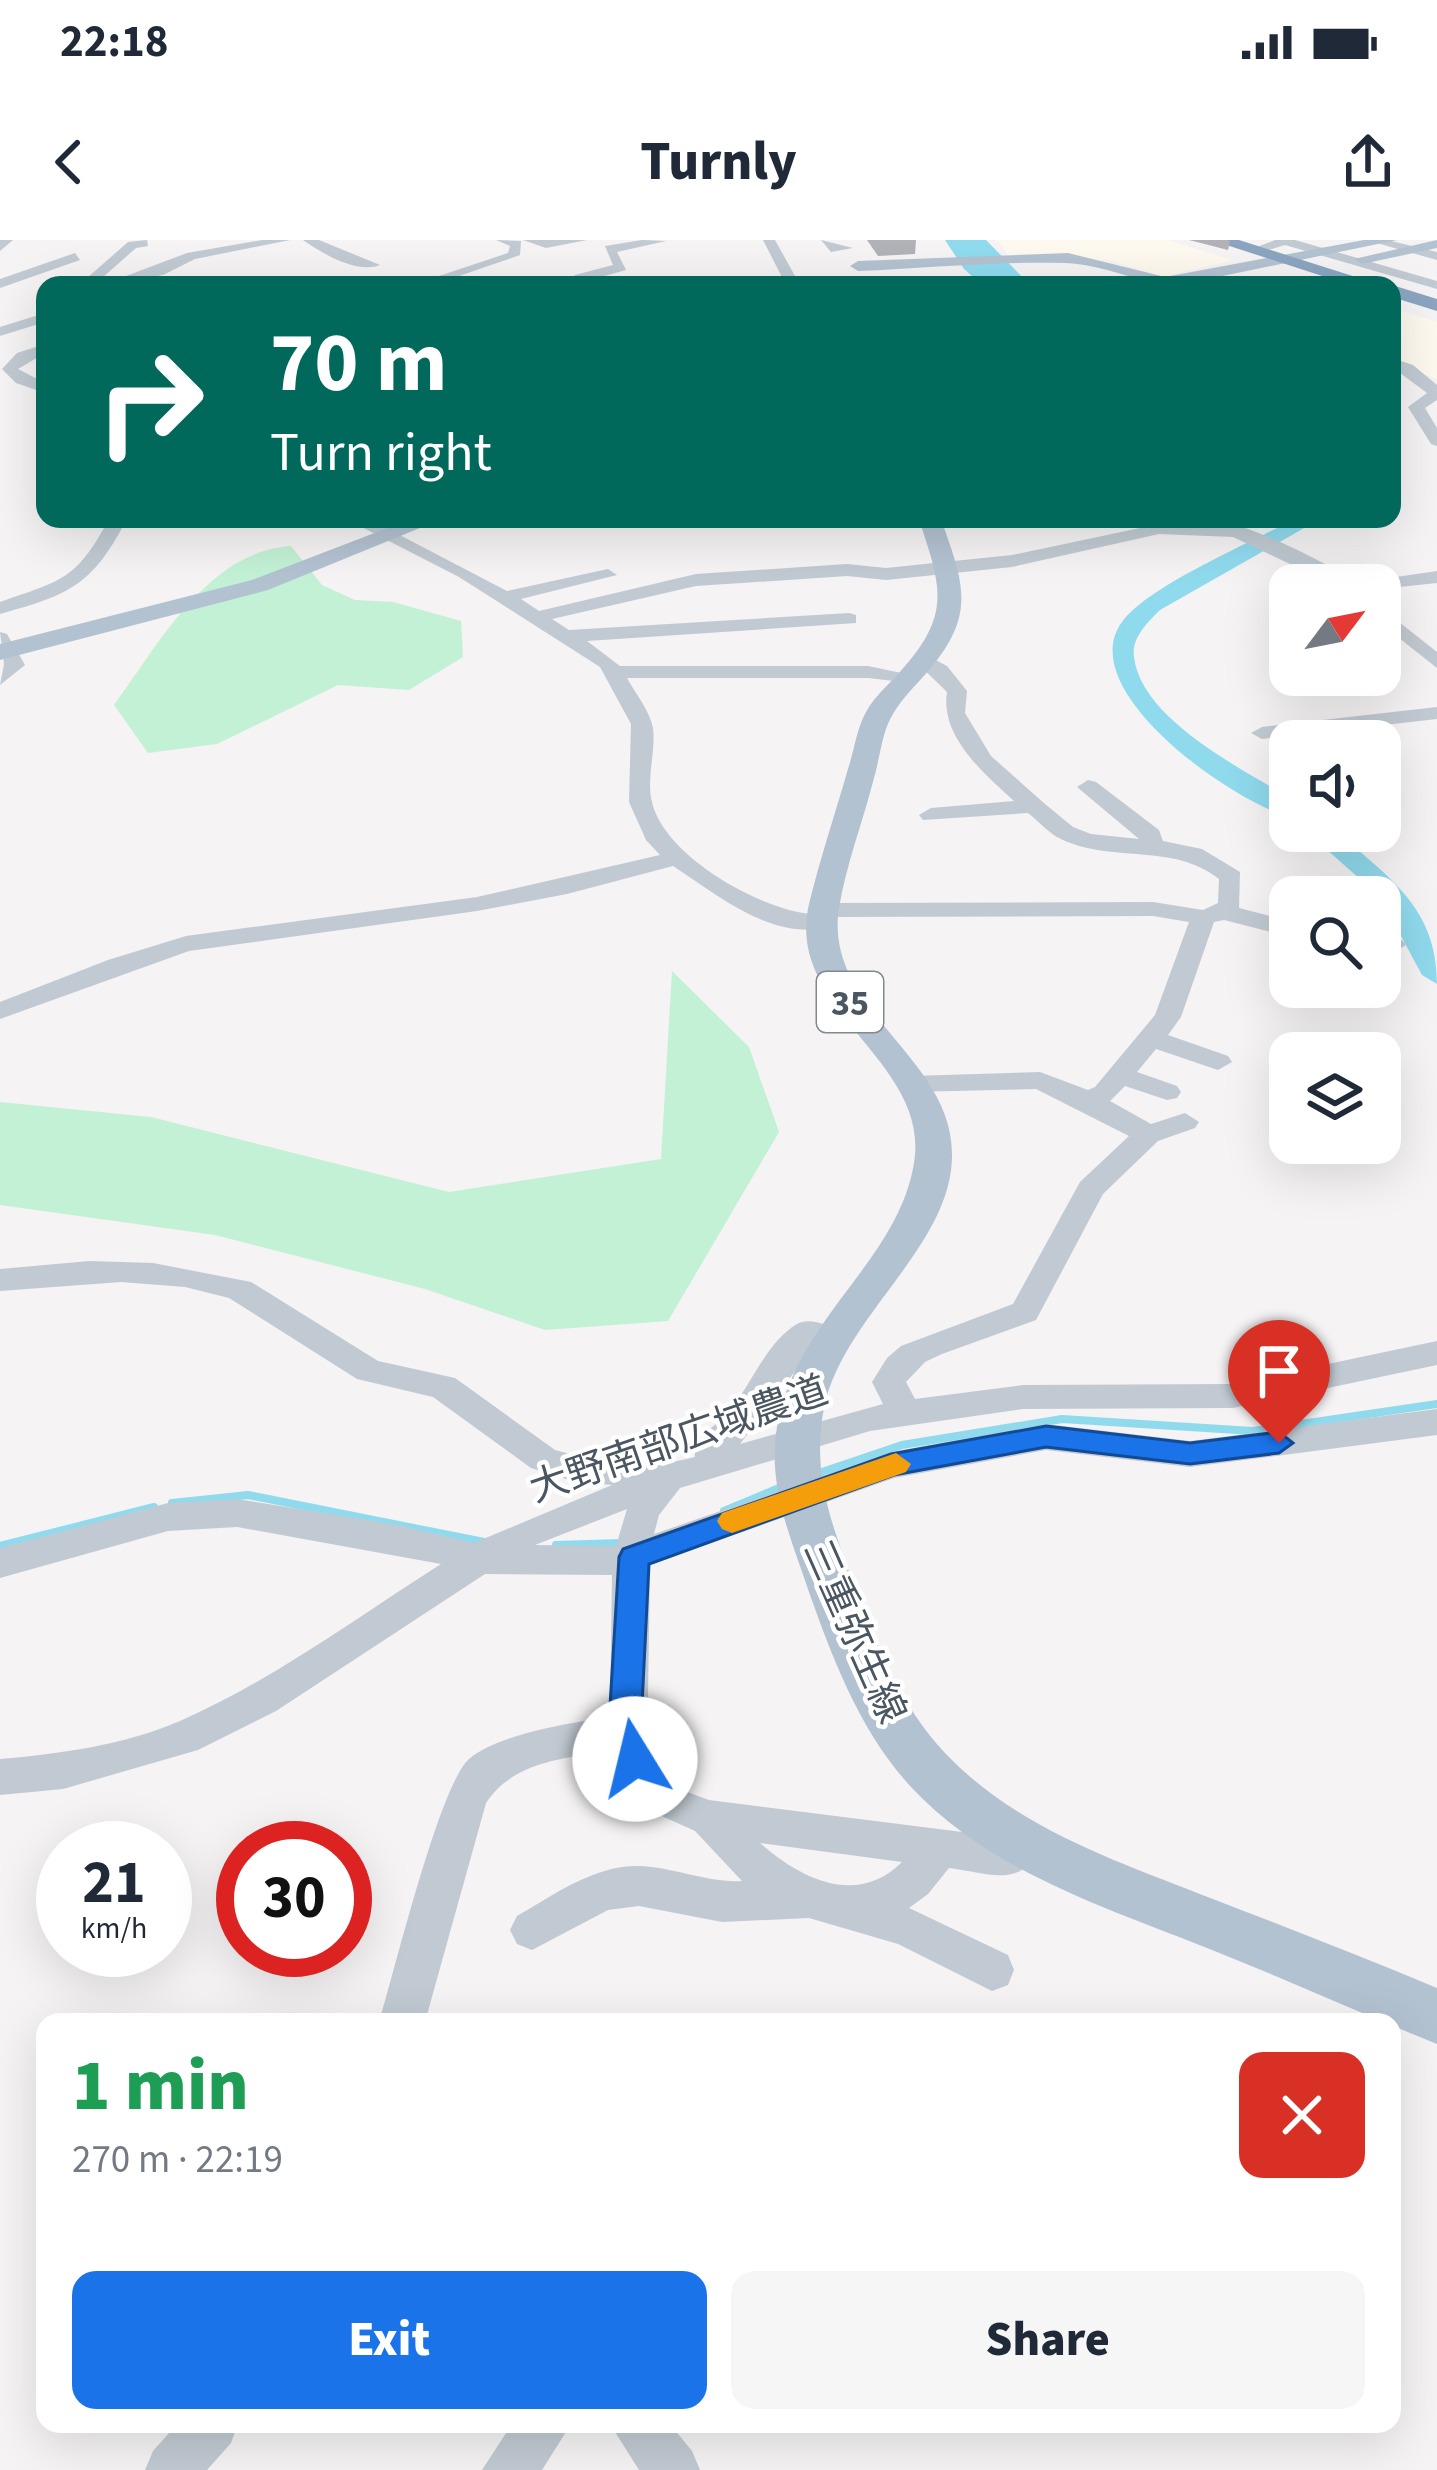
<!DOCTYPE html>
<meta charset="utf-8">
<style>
:root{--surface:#fff;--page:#f6f6f7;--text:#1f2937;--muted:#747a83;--accent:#1a73e8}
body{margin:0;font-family:"Source Sans 3","Noto Sans JP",sans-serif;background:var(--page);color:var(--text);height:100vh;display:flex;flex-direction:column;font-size:45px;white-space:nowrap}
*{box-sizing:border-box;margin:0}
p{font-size:39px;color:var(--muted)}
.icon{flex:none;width:66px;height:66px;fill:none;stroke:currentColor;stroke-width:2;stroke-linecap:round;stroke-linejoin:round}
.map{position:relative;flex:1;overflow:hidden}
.drawer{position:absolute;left:36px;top:1773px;width:1365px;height:420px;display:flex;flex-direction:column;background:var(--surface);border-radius:24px;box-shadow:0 12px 48px #0002}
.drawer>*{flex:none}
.guide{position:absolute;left:36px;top:36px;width:1365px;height:252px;border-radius:24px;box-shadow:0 12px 48px #0002;background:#00695c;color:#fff;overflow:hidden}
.needle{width:78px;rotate:58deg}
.controls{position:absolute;left:1269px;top:324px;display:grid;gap:24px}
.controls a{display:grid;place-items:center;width:132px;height:132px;border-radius:24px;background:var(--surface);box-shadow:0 12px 48px #0002;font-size:60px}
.speed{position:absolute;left:36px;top:1581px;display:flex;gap:24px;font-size:60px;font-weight:700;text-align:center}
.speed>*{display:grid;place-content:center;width:156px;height:156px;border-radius:50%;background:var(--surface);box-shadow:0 12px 48px #0002;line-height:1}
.speed small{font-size:30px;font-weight:400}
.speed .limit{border:18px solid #d22;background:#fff;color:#111}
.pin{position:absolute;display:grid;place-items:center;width:102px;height:102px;color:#fff;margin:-123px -51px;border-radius:50% 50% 50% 0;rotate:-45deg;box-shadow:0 0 12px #0007}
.pin .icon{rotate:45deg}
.me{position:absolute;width:132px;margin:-66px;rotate:351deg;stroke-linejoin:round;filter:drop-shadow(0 0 9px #0008)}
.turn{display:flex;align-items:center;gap:42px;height:252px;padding:0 36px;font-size:54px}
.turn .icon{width:156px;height:156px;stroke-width:2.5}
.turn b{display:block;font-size:84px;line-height:102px}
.round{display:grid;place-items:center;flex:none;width:126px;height:126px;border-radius:24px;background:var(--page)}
.summary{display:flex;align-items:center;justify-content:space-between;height:204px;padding:0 36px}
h1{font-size:72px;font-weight:800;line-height:90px;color:#1e9e55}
.cta{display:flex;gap:24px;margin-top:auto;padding:24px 36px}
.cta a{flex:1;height:138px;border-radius:24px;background:var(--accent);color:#fff;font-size:48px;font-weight:800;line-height:138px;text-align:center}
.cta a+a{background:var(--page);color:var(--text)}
.status{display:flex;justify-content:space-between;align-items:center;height:84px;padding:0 60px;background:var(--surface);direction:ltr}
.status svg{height:33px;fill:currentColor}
header{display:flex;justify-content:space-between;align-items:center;height:156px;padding:0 36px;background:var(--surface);font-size:54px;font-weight:800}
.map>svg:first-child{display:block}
.commercial{fill:#fdf9ef}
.green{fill:#c3f1d5}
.water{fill:#90daee}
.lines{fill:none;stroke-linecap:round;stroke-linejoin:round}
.stream{stroke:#90daee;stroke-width:8}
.river{fill:#90daee;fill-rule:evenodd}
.minor{fill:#c1cad2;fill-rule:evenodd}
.major{fill:#b3c2d1;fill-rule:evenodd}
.highway{fill:#8ba5c1;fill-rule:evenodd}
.wall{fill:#b0b2b7}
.route{fill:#1a73e8;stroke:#114b97;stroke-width:3}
.slow{fill:#f59e0b}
.labels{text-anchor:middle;stroke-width:9;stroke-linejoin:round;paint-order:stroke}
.shield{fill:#fff;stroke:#808990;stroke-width:3}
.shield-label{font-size:36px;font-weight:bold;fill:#4a5661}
.street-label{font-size:39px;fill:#4a5661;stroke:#fff}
</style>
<div class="status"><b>22:18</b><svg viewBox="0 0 49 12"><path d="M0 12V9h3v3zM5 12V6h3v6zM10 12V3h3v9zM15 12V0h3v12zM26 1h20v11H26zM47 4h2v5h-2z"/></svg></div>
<header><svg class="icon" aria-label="back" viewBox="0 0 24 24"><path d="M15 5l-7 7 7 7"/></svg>Turnly<svg class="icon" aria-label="share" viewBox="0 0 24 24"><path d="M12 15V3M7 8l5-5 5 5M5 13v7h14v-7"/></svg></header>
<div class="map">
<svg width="1437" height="2230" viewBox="0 0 1437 2230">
<rect width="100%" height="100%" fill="#f5f3f3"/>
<path class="commercial" d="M997 0H1168L1233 20 1163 37 1110 20 1009 17Z
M1392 68 1437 82V139L1392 121Z"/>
<path class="green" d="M291 306 322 345 355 360 393 362 461 381 463 417 409 450 338 445 217 504 148 513 114 465C159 404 208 311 291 306Z
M672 731 749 807 779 892 668 1081 545 1090 425 1049 215 995 0 965V862L151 877 449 952 661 919Z"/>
<path class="water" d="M945 0H986L1030 45H982L964 29Z"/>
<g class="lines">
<path class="stream" d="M819 1233 902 1205 1062 1179 1253 1191 1437 1164
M172 1263 248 1255 484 1302
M724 1271 784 1246
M556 1305 621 1303
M0 1306 154 1267"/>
<path class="river" d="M1294 279H1320L1160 370C1148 382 1131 398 1134 417 1141 479 1242 529 1290 558V577C1234 563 1072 450 1122 382 1149 345 1251 303 1294 279Z
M1306 591H1336C1389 638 1437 667 1437 744L1422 735 1380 657Z"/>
<path class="minor" d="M0 0H13L0 11Z
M147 0 148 6 136 8 94 45H79L128 2Z
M262 0H290L195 19 163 35 133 40 126 36 187 13Z
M303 0H319L380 25C357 34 323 14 303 0Z
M496 0 521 1 520 15 433 45H412L508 13 510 6Z
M523 0H587L546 8Z
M642 0 666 1 617 12 626 30 587 41H650L657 45H538L573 41 575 35 613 25 605 6Z
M763 0H775L800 45H786Z
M821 0 853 8 831 12Z
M1275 0H1295L1437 41V49L1285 5 1255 14 1249 10Z
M1366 0H1387L1437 12V20Z
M75 13 80 20 0 48V39Z
M693 36 698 37 702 45H688L686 40Z
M862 41 875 42 877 45H855Z
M45 73V82L0 96V87Z
M45 104V113L18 129 45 143V153L16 143 2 129 17 113Z
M1392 118 1413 125 1437 145V160L1425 168 1437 188V206L1431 204 1408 167 1427 153 1392 127Z
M109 279H127C92 345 72 354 0 374V362C63 340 76 340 109 279Z
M346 279H369L507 351 608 329 617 335 521 359 539 371 696 334 847 324 886 328 1012 315 1159 284 1215 286 1208 279C1237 279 1331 323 1355 343L1437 331V343L1380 349V345H1334L1233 297 1159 294 1012 327 886 340 847 336 696 346 552 379 569 390 849 373 856 375V383L587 401 620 426H868L911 435V443L868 438H627C635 453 650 471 653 488 656 512 646 539 652 562 664 616 762 671 813 674L814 665 823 663 1153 662 1203 670 1218 663 1219 639C1171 601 1109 625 1057 597 1047 591 1038 581 1028 573L923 580 919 575 931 568 1014 561C983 533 940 496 947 452L914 420 924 414 947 426 967 451 965 473 991 516 1045 564 1073 587 1091 594 1139 599 1077 547 1088 540 1096 542 1159 590 1163 601 1202 609 1240 632 1239 668 1290 681V697L1224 680 1214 682 1181 777 1168 795 1228 816 1232 822 1218 830 1156 809 1137 832 1177 846 1181 852 1177 858 1167 860 1125 846 1110 861 1151 884 1185 873 1199 882 1195 888 1158 901 1103 954 1036 1080 942 1114 925 1122 906 1142 915 1159 1023 1145 1233 1144 1437 1101V1125L1233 1168 1023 1169 870 1191 680 1248 659 1275 654 1294 891 1212 1046 1184 1190 1201 1437 1169V1195L1190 1227 1046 1210 894 1238 650 1325 648 1455 659 1533 679 1549 709 1560 1002 1597 1021 1586 1036 1592 1042 1605C1021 1650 990 1633 949 1628L928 1654 909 1668 1008 1715 1014 1730 1008 1745 992 1751 898 1704 809 1678 722 1682 639 1666 608 1670 532 1710 517 1704 510 1690 517 1676C554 1655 594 1625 639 1626 674 1627 707 1643 742 1641L695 1591 635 1564 623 1544 614 1512C568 1516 512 1522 486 1563L425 1782H379C394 1734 439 1546 469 1519 496 1495 574 1481 610 1478L612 1335 485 1334 276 1471 198 1510 63 1549 0 1555V1519C59 1514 125 1505 180 1481 273 1440 356 1378 441 1324L237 1287 168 1291 0 1338V1308L168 1263 237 1259 398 1285 474 1303 612 1245 572 1241 531 1228 433 1157 357 1139 229 1058 185 1047 121 1042 0 1051V1029L89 1021 153 1023 251 1042 378 1121 455 1138 555 1210C597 1222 653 1229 695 1217 692 1197 714 1188 727 1174 750 1148 766 1102 797 1084 810 1076 830 1087 843 1091L847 1099 843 1107 831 1110 814 1106 740 1204 883 1164 872 1142 887 1118 901 1106 1013 1064 1080 942 1129 896 1036 849 910 852 896 844 910 836 1040 832 1088 850 1095 847 1155 775 1189 682 1153 676 829 677V687C771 701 718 655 673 626L567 654 477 671 189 711 0 779V762L108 720 186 696 477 657 660 615 646 600 629 562 631 484 600 427 459 337ZM627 1269 616 1306 535 1305ZM760 1603 902 1622C857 1667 801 1639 760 1603Z
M1380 367 1437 412V428L1380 383Z
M0 392 7 394 25 425 0 445 4 424Z
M1437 467V479L1262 499 1251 493 1262 487Z
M1380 695 1402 700 1406 705 1393 713 1380 711Z
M177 2184H238L231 2203 207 2230H145L153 2211Z
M512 2184H571L542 2230H482Z
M610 2184H670L692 2211 700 2230H639Z"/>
<path class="major" d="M1364 0H1397L1179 45C1140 45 1109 25 1065 23 997 21 926 28 858 31L850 26 858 21 1068 13 1165 37Z
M1437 0V8L1362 24 1354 19Z
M411 279H442L268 350 0 420V404L252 340Z
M919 279H941C963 342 977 373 930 429 918 443 902 458 893 474 882 491 880 518 874 538 863 581 846 625 839 668 823 770 952 816 952 914 953 1006 842 1077 824 1168 811 1233 832 1285 854 1345 877 1405 900 1465 945 1513 1017 1589 1119 1622 1213 1659 1288 1688 1363 1717 1437 1748V1804C1365 1775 1292 1742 1217 1712 1110 1669 991 1633 911 1547 861 1493 833 1420 809 1352 791 1298 767 1246 777 1187 795 1079 898 1022 914 923 931 820 784 771 809 664 820 619 835 574 848 529 854 511 857 488 866 472 875 455 893 441 905 426 953 371 939 342 919 279Z"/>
<path class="highway" d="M1211 0H1239L1381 45H1350Z
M1392 45 1437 59V71L1392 57Z"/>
</g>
<path class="wall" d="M867 0H916L915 14 878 16Z
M1189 0H1227L1230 1 1228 10Z"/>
<path class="route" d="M1046 1186 1190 1203 1279 1192 1293 1203 1279 1213 1190 1224 1046 1207 894 1235 649 1324 642 1466 652 1519 647 1529 635 1533 624 1529 610 1466 619 1317 623 1309 891 1214Z"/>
<path class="slow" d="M896 1213 911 1224 906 1232 732 1293 722 1289 717 1281 722 1273Z"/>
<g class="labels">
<rect class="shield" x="817" y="732" width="66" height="60" rx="9"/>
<g class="shield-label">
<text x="850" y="775">35</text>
</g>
<g class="street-label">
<text transform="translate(678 1198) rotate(-19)" y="14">大野南部広域農道</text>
<text transform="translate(856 1391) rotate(66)" y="14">三重弥生線</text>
</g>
</g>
</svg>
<div class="controls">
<a><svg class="needle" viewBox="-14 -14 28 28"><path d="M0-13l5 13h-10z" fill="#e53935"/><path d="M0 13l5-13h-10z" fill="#747a83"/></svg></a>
<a><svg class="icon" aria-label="sound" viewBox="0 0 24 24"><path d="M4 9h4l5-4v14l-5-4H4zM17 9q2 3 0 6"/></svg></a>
<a><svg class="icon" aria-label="search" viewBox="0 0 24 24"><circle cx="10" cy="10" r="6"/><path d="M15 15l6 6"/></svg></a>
<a><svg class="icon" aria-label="layers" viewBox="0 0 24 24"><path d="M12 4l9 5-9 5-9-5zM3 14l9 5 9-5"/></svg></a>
</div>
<div class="speed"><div>21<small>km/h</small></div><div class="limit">30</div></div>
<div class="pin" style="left:1279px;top:1203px;background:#d93025"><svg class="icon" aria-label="arrive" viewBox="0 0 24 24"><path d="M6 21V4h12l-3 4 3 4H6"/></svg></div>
<svg class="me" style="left:635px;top:1519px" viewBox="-20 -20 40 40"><circle r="19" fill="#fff"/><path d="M0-13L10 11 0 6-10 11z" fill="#1a73e8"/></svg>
<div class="guide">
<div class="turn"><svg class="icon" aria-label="right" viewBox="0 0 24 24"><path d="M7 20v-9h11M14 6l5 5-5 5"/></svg><div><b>70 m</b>Turn right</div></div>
</div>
<section class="drawer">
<div class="summary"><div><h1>1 min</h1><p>270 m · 22:19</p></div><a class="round" style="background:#d93025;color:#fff"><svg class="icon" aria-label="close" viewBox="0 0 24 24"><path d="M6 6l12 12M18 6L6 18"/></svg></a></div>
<div class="cta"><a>Exit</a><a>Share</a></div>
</section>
</div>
